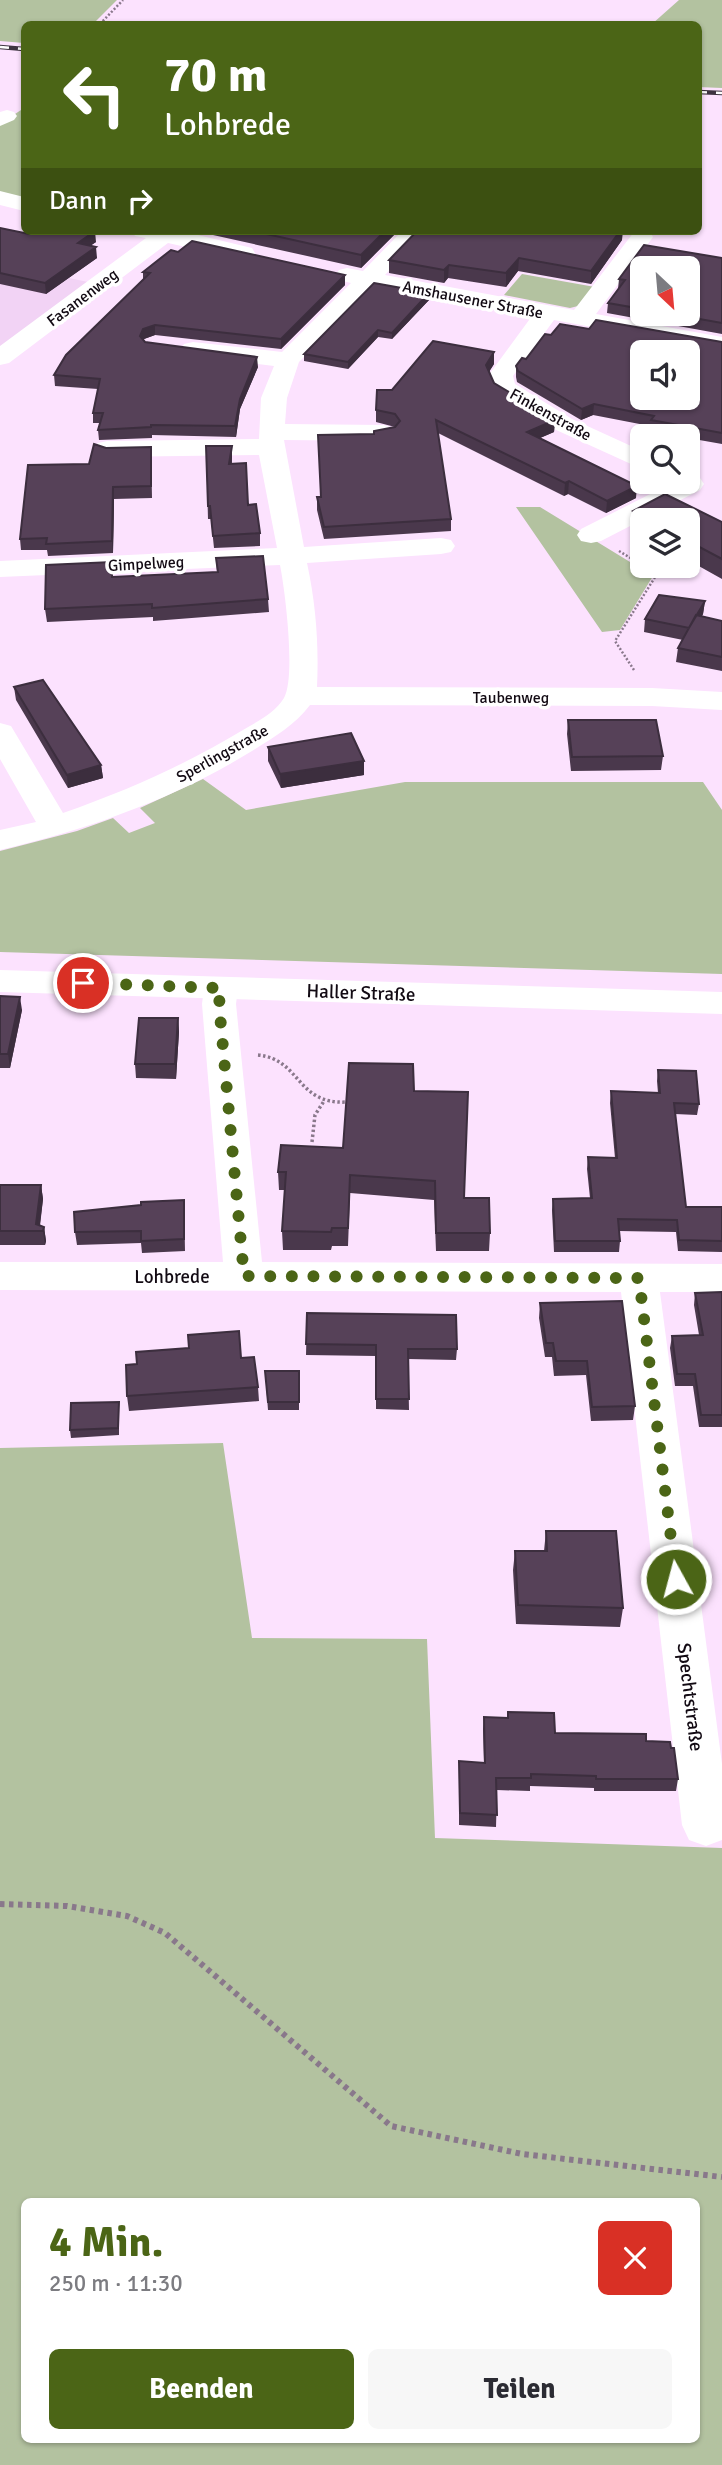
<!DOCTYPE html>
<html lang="de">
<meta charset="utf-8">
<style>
:root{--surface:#fff;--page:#f7f7f7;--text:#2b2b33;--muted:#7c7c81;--accent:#4b6516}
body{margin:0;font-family:Signika,sans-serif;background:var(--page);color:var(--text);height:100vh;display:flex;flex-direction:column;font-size:26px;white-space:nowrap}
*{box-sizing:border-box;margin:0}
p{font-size:23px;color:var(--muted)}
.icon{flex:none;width:38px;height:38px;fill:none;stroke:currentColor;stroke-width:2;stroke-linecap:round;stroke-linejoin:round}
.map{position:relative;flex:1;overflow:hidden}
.side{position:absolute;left:21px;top:2198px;width:679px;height:245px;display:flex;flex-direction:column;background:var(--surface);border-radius:10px;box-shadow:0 2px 5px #0004}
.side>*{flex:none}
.hud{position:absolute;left:21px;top:21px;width:681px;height:214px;border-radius:10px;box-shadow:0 2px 5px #0004;background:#4b6516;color:#fff;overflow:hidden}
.needle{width:46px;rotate:154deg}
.buttons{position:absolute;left:630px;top:256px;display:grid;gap:14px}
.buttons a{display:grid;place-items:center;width:70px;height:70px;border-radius:10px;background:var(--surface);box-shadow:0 2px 5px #0004;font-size:35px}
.pin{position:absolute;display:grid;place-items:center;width:60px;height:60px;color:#fff;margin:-30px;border:4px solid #fff;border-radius:50%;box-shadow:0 2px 7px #0007}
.me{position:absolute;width:77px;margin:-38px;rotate:353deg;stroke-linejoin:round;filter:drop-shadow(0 0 5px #0008)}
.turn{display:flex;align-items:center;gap:24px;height:147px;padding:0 28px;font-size:32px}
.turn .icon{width:91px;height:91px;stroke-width:2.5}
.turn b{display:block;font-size:49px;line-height:60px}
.then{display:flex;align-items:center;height:66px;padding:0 28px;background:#0003;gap:14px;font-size:26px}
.round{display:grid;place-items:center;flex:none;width:74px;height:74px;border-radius:10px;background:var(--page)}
.head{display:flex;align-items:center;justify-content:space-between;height:119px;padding:0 28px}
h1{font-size:42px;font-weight:700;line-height:52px;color:var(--accent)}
.action{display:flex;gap:14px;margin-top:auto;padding:14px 28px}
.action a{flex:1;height:80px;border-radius:10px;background:var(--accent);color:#fff;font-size:28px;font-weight:700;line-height:80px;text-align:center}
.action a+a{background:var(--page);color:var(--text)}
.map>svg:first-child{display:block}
.built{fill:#f2d3f5}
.green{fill:#b3c2a0;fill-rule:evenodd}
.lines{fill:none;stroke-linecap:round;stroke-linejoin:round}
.path-far2{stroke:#89788b;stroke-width:2.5;stroke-dasharray:2 2;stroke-linecap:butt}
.path-far1{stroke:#89788b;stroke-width:3.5;stroke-dasharray:2.5 2.5;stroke-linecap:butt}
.path{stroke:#89788b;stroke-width:6;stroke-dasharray:4.5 4.5;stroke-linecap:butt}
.minor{fill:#fff;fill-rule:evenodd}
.major{fill:#fff;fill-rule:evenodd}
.rail-casing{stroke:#3e3340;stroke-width:4.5}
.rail{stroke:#fff;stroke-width:2.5;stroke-dasharray:9;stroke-linecap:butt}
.wall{fill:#4a384c;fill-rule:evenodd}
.shaded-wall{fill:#3c2e3e}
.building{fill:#564158;stroke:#3c2e3e;stroke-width:2;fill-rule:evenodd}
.route{stroke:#4b6516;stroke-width:12;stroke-dasharray:0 21.6}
.labels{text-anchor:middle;stroke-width:7;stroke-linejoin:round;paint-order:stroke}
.far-street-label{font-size:16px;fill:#120a13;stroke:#fff}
.street-label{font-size:19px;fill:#120a13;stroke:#fff}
</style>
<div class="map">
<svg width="722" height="2465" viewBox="0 0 722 2465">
<rect width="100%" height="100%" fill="#fce2fe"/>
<path class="built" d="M69 278 88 282 0 352V283Z"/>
<path class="green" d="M0 0H117L93 24H24V43L0 41Z
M679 0H722V88L698 87V24H652Z
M24 108V198L0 193V124Z
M522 274 595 287 582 305 570 308 504 295Z
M516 507H540L653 576 620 630 602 632Z
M203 779 246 810 405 782H703L722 810V974L0 952V851L77 831 113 818 129 833 155 823 140 808Z
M223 1443 252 1638 427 1639 435 1838 722 1848V2465H0V1448ZM24 2202H696V2440H24Z"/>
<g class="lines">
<path class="path-far2" d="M100 24 123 0
M619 551 642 565
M634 670 615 641 657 574 643 565"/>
<path class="path-far1" d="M258 1055C301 1059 296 1105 347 1102
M312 1142 315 1115 324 1101"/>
<path class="path" d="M0 1904 67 1906 127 1916 165 1933 391 2126 522 2154 722 2177"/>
<path class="minor" d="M7 110 14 112 17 116 14 120 0 126V112Z
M0 191 24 197V211L0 205Z
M132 231H181L252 248 255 253 252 258 244 260 168 243 9 363 0 365V346L146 238 135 236Z
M402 231H426L385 275 574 310 634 232H650L653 237 596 314 722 337V351L554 320 513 376 515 384 572 419 642 451V469L554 429 495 393 488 376 532 316 373 287 299 362 287 398 285 424 384 425 393 428 397 433 393 438 384 441 284 440 304 547 441 538 451 540 455 546 451 552 441 554 307 563C316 605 319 645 317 687L652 688 722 692V710L652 706 310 705C294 726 274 737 252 751 174 799 89 829 0 850V830L36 822 0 759V723L11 726 63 813C126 791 185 765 243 730 258 721 275 713 284 698 296 677 285 590 280 565L0 577V561L277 548 259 455 107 457 98 455 94 449 98 443 107 441 259 439 261 398 274 366 193 356 184 354 181 349 184 344 193 342 282 352 351 283 339 280 335 275 339 270 347 268 363 271Z
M691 476 700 478 704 484 700 490 601 541 591 543 581 541 577 535 581 529 676 481H688V477Z
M221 977 233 980 238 988 236 1004 262 1262 722 1264V1292H660L722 1764V1840L706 1846 689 1840 682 1825 621 1292 0 1290V1262H223L202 1004 204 988 209 980Z"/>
<path class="major" d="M0 970 722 992V1014L0 992Z"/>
<g class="rail-casing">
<path id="rail" d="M0 47 24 49
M698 92 722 93"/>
</g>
<use href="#rail" class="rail"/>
</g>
<path class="wall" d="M0 228 29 234 96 242 91 245 97 258 46 294 0 284Z
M213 231H398L361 268 213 235Z
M622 240 591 284 518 271 506 287 448 278 444 283 389 273V260Z
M644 245 722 258V334L607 313 608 303 618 289 619 279ZM642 268H688V313H642Z
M143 272 345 285 281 349 155 335 144 339 143 340 145 342 258 367 240 409 236 437 152 435V438L99 440 98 430 100 423H93V413L98 389 55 386 54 375 143 279Z
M429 293V300L392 339 378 337 348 369 304 361V354Z
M589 329 722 342V444L688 438V436H678L650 431V426L593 415 581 420 517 382 516 377V366L526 359 551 335Z
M494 364 489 371 494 383 555 420 554 432 540 438 636 498 606 513 568 494 564 496 438 433 451 519V531L324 539 317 510V497H320L374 434 395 427 376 422V410L392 390Z
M206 446H232V464L260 533V546L214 548 211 519H208Z
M151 447 152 498 114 499 113 553 48 556 47 550H21L20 539 89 464 106 448Z
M633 511 722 522V579L688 560V520H642V536L631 530Z
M216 558 268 599 269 612 153 621V617L47 622 45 609 113 577 217 572Z
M705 601 703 614 702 616 722 621V671L676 662 678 648 683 640 644 632 645 619Z
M14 687 101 765 103 778 68 788 16 700Z
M568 720 663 756 661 770 571 771 567 734Z
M268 747 364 761V775L281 788 268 761Z
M0 996 22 1010 10 1068H0Z
M178 1018 179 1032 176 1079 136 1078 135 1064Z
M658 1070 699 1104 697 1115 675 1114 686 1207H722V1252L678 1251 676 1232 619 1231 620 1241 619 1252H554L552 1210 553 1199 590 1198 587 1169 588 1157 615 1158 610 1103 611 1091 658 1093 657 1081Z
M414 1091 464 1198 490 1233 489 1251H436L434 1200 350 1193 348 1246H332L331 1250H283L282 1231 285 1190H279L278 1172 343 1148Z
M0 1185H41L43 1199 40 1226 44 1227 46 1241 45 1245H0Z
M184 1200 185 1251 142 1253 141 1243 77 1245 75 1232Z
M722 1292V1427H699L693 1386H675L670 1348 672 1336 699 1335 694 1305 695 1293Z
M540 1303 635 1406 633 1420 591 1421 586 1375 554 1376 552 1357H545L539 1318Z
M307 1313 457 1349 456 1360 408 1359 409 1410 376 1409V1356L306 1355Z
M241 1358 258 1387 259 1401 129 1411 127 1396Z
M265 1371H299V1410H268Z
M119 1402V1435L71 1438 70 1430Z
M546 1531 623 1608 620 1627 516 1624 513 1570 515 1551H544Z
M484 1717 555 1733 646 1741 671 1748 678 1779 676 1791H594V1788L530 1786V1791L497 1790 496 1827 459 1825V1761L484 1763 483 1729Z"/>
<path class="shaded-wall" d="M95 231 96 242 79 254 78 243Z
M385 231H398L361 268V255Z
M620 231H623L622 240 591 284V271Z
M96 247 97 258 46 294 45 283Z
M519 258 518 271 506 287V273Z
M449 265 448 278 444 283V270Z
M345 275V285L281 349V339Z
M429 293V300L392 339V333Z
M155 325V335L144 339 141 346 140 336 143 329Z
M378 330V337L348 369V362Z
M494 352V364L486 377V365Z
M257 357 258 367 240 409 236 437 235 426 240 399Z
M594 404 593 415 581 420 582 409Z
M555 420 554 432 526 444 527 432Z
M232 446V458L229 476V464Z
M569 481 568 494 564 496 565 483Z
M637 486 636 498 606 513 607 501Z
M113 487 114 499 113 553 112 541Z
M705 601 703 614 688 641 689 628Z
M364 761V775L281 788 280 774Z
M101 765 103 778 68 788 67 775Z
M20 997 22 1010 10 1068 8 1054Z
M178 1018 179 1032 176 1079 175 1064Z
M41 1185 43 1199 39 1231 36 1224Z
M44 1227 46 1241 45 1245 43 1231Z"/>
<path class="building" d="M0 228 29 234 34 231H95L78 243 96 247 45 283 0 273Z
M253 231H385L361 255Z
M417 231H620L591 271 519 258 506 273 449 265 444 270 389 260Z
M192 241 345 275 281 339 155 325 143 329 140 336 145 342 257 357 240 399 235 426 151 425V427L98 430 103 413H93L100 379 54 375 66 355 150 273 143 272 171 250 178 252Z
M644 245 722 258V323L666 313H688V268H642V309L608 303 625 280 619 279Z
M374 283 429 293 392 333 378 330 348 362 304 354Z
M596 320 722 342V433L651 420 654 416 594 404 582 409 518 371 516 366 522 358 526 359 545 334 551 335 560 324 589 329ZM642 352H688V397H642Z
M433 341 494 352 486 365 494 383 555 420 527 432 637 486 607 501 569 481 565 483 436 420 451 519 324 527 317 497H321L318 435 374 434V431L395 427 400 421 395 414 376 410 377 390H392Z
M94 444 106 448 151 447V486L113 487 112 541 46 544 47 538 20 539 28 465 89 464Z
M206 446H232L229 464 246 463 248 505 256 504 260 533 213 536 210 506H208Z
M665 494 722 522V559L688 541V520H648L633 511Z
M263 556 268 599 152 608V604L45 609 46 565 112 562V577L218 572 216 558Z
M659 595 705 601 689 628 645 619Z
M696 615 722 621V657L678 648Z
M43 680 101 765 67 775 14 687Z
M568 720H656L663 756 572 757Z
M351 733 364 761 280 774 268 747Z
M0 996 20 997 8 1054H0Z
M139 1018H178L175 1064H135Z
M349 1063 413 1064 414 1091 468 1092 464 1198H489L490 1233H436L435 1181 350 1175 348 1228H332L331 1232 282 1231 286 1172H278L281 1145 343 1148Z
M658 1070 696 1071 699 1104 674 1103 686 1207H722V1241L679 1240 677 1220 618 1219 620 1241H555L553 1199 592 1198 588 1157 617 1158 611 1091 660 1093Z
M0 1185H41L36 1224 44 1227 43 1231H0Z
M184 1200V1239L141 1241V1231L75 1232 74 1212 141 1205V1202Z
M722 1292V1415H701L695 1374H677L672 1336 703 1335 695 1293Z
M622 1301 635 1406 592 1407 587 1361H556L553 1343H546L540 1303Z
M307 1313 456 1315 457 1349H408L409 1399H376V1345L306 1344Z
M239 1331 241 1358 254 1357 258 1387 127 1396 126 1365 137 1364 136 1352 189 1348 188 1335Z
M265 1371H299V1402H268Z
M119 1402 118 1428 70 1430 71 1403Z
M546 1531H616L623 1608 518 1605 515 1551H547Z
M508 1712 554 1713 555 1733 646 1734V1741L670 1742 671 1748H674L678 1779H596V1776L531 1774V1778H496L497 1815 460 1813 459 1761 485 1763 484 1717 508 1718Z"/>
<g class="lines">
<path class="route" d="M83 983 221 988 219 1004 244 1276 639 1278 676 1579"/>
</g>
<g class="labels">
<g class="far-street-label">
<text transform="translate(82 297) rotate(-37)" y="6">Fasanenweg</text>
<text transform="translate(473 299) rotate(11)" y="6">Amshausener Straße</text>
<text transform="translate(551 414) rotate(29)" y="6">Finkenstraße</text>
<text transform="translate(146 563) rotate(-3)" y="6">Gimpelweg</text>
<text x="511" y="703">Taubenweg</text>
<text transform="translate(222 753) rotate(-29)" y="6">Sperlingstraße</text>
</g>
<g class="street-label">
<text transform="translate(361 992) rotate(2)" y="7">Haller Straße</text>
<text x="172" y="1283">Lohbrede</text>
<text transform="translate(691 1697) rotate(83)" y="7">Spechtstraße</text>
</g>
</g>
</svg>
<div class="buttons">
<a><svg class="needle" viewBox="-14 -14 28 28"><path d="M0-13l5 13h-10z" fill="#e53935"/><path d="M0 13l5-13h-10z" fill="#7c7c81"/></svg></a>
<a><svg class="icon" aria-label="sound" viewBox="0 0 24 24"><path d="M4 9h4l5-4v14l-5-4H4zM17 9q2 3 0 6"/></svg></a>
<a><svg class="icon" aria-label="search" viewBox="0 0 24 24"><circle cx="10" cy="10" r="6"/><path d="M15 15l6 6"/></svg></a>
<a><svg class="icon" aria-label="layers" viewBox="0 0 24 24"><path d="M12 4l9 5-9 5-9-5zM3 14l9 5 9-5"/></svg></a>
</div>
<div class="pin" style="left:83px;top:983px;background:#d93025"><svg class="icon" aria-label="arrive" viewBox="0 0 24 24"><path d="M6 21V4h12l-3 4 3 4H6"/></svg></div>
<svg class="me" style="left:676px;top:1579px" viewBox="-20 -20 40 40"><circle r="17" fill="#4b6516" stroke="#fff" stroke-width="3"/><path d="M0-11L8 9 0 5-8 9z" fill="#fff"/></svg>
<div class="hud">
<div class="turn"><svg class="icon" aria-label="left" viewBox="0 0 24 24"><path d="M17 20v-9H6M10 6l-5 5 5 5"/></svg><div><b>70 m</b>Lohbrede</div></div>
<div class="then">Dann<svg class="icon" aria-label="right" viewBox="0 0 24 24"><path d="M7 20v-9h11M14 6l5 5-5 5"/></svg></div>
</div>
<section class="side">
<div class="head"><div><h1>4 Min.</h1><p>250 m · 11:30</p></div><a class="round" style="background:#d93025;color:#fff"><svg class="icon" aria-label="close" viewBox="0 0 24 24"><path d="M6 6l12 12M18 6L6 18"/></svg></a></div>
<div class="action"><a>Beenden</a><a>Teilen</a></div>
</section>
</div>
